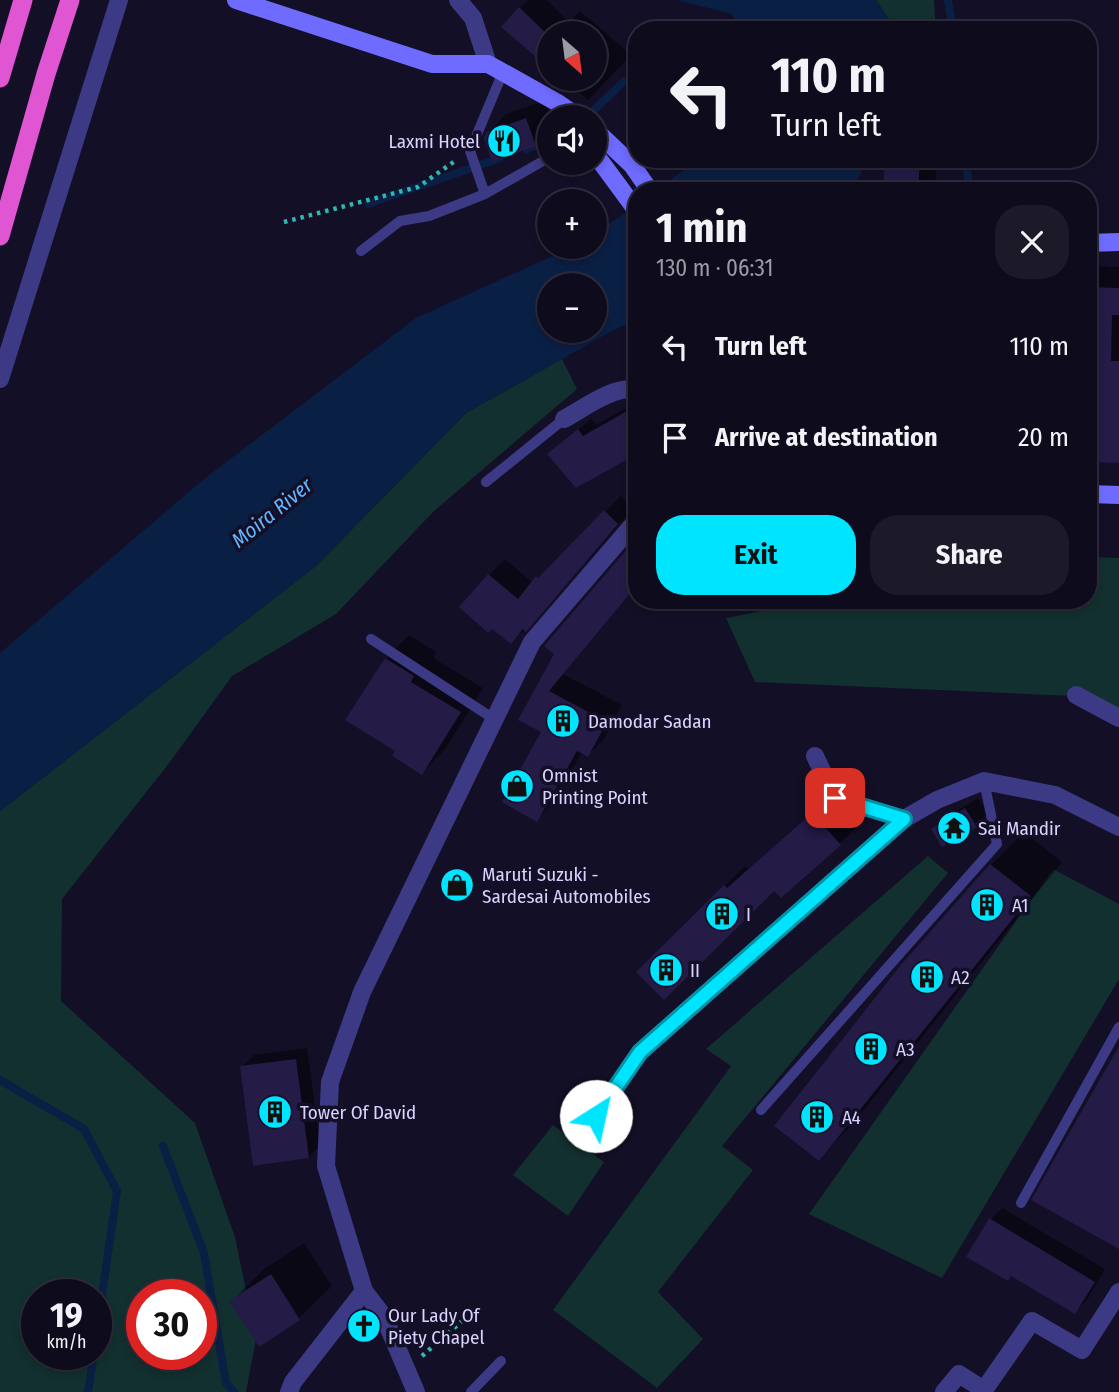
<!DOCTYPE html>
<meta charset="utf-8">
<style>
:root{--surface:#0e0b1c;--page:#1c1929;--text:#f1f3f6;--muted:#9b9ba3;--line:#2e2b3b;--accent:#00e5ff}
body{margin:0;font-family:"Fira Sans Condensed",sans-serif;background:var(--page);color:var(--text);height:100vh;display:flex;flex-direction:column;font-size:26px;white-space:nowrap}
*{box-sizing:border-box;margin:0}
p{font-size:23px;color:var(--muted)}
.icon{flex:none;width:38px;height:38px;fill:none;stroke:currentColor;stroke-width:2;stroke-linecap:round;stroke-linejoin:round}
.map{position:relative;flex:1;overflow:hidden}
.panel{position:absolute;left:628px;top:182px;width:469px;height:427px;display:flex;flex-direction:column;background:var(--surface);border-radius:28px;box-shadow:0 4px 10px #0003,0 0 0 2px var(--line)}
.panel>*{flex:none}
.banner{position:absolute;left:628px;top:21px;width:469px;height:147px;border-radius:28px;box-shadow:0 4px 10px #0003,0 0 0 2px var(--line);background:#0e0b1c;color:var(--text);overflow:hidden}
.needle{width:46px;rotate:152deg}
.tools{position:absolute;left:537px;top:21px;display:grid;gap:14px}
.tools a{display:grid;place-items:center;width:70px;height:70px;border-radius:50%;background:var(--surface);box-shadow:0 4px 10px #0003,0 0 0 2px var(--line);font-size:35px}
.speed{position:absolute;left:21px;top:1279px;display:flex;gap:14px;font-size:35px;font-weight:700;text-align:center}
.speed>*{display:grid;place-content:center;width:91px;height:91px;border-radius:50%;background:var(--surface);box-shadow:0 4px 10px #0003,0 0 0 2px var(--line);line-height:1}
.speed small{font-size:18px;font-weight:400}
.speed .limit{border:10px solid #d22;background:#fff;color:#111}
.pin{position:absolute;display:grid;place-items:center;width:60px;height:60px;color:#fff;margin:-30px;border-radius:14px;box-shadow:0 4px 10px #0006}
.me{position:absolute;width:77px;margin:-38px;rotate:35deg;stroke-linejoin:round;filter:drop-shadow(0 0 5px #0008)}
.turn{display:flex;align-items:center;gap:24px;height:147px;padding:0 28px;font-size:32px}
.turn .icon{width:91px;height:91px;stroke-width:2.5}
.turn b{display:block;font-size:49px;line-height:60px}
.round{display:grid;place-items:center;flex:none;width:74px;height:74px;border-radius:28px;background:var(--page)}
.head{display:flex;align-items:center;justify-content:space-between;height:119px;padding:0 28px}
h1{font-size:42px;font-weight:700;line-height:52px}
.action{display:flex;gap:14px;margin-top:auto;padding:14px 28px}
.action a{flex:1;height:80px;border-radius:28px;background:var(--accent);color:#111;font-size:28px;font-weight:700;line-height:80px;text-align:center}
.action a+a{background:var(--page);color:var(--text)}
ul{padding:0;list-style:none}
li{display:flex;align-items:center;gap:21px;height:91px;padding:0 28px}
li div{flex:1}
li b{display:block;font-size:26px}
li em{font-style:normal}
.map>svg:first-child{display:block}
.green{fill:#12302f;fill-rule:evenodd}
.water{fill:#0a1f44;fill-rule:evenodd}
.shadow{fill:#0007}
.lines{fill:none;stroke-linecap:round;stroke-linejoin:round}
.stream{stroke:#0a1f44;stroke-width:8}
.building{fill:#241b47}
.path{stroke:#2fb8b0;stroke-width:4.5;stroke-dasharray:3.5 5;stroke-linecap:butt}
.service{stroke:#3d3a85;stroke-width:10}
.minor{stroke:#3d3a85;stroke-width:18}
.tertiary{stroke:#3d3a85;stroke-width:18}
.secondary{stroke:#6f6bff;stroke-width:18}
.trunk{stroke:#e055d1;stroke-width:19}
.route-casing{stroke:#0095a6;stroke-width:18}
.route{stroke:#00e5ff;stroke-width:12}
.labels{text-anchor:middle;stroke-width:7;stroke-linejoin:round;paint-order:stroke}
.poi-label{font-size:19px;fill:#d9d4ff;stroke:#130f26;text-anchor:start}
.water-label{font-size:21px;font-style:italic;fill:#62b6ff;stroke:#130f26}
</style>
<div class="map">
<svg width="1119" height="1392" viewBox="0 0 1119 1392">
<rect width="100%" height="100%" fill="#130f26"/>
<path class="green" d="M876 0H934L936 30H896Z
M562 359 577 389 434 511 336 614 232 676 170 762 62 899 61 1001 195 1123 235 1237 256 1339 246 1392H0V811L316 566 466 413ZM37 1295H96V1354H37ZM142 1295H201V1354H142Z
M1089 557 1119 558V713L1076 696 755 682 726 618 798 604V600H1088Z
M928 856 948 873 722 1146 753 1170 658 1292 703 1339 657 1388 553 1310 731 1066 706 1049Z
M1053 869 1119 904V979L942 1278 809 1214Z
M553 1125 604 1162 568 1216 513 1175Z"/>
<path class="water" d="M676 0H876L896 30H739L732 14Z
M698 159H867L853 191H656Z
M637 205V320L614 330 466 413 316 566 0 811V653L204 479 416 318 572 247H595V233ZM550 285H595V331H550Z"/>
<path class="shadow" d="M528 0H547L569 22 580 11 631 55 588 100 564 79H595V33H550V66L520 8Z
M544 101 550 117V130L535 144 488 133 506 114Z
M887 159H945L936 169 935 191H885Z
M1088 266 1119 267V461L1088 460Z
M637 402V452L561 443 591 419 596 425Z
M621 496 633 508 542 613 511 642 489 575 505 559 533 583Z
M637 540V585L563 674 622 705 604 739 588 755 582 752 553 803 537 819 543 731 521 719 557 654 546 646Z
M409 635 436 652 433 658 483 688 445 749 422 773 397 750 386 659Z
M834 794 860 824 839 844 775 888 638 972 745 866 749 869Z
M978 798 988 814 976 825 943 844 933 829 945 818Z
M1024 832 1062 862 851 1126 818 1159 901 967 991 865Z
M307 1048 320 1145 309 1157 242 1067 254 1055Z
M1002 1208 1105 1269 1087 1300 1075 1312 990 1220Z
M304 1243 332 1286 299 1318 259 1345 231 1302 264 1269Z"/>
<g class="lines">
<path class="stream" d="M948 0 953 30
M587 117 624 81
M526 149 550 141
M966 159 969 191
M368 204 500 158
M0 1080 84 1129 117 1191 96 1337
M163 1146 204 1253 226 1383 234 1392
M88 1392 94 1354"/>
</g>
<path class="building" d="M519 7 550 37V69L501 27Z
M526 118 536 146 492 162 484 138 487 132Z
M885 159H920L918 191H883Z
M1088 287 1119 288V315H1112L1111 361H1119V463L1088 462Z
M627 411 637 428V454L576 488 547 454 578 429 583 436Z
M604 510 618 524 526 632 523 629 511 644 492 629 488 633 459 607 488 574 518 599 536 576 538 578Z
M634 541 637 544V585L549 691 607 722 588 757 577 751 537 822 502 802 541 732 518 720 554 654 544 646Z
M385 658 414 676 411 682 461 712 422 775 392 756 395 751 345 720Z
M965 808 977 827 942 847 931 829Z
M812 813 841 845 781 898 774 891 664 1000 636 972 724 885 727 888Z
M990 864 1031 896 819 1161 774 1126 900 966Z
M1119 1046V1249L1031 1200Z
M296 1059 309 1158 253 1166 240 1066Z
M989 1218 1095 1282 1075 1314 1011 1276 1008 1281 966 1257Z
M271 1274 300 1320 259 1347 229 1301Z"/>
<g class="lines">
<path class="path" d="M284 222 418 187 455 161
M422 1356 470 1314"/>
<path class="service" d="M485 194 470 151 503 72
M361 251 400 221 429 216 485 194 550 157
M486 482 564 419
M371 639 494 719
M761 1110 997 844 984 781
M1021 1203 1119 1027
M471 1392 501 1361"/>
<path class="minor" d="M458 0 473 18 488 64
M564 419C586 407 611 387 637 389
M1076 695 1119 718
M815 756 835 798 904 819
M596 1116 640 1052 904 819 937 800 984 781 1055 795 1119 827
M289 1392 293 1382 364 1291
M416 1392 384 1317 364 1291 326 1166 330 1082 362 992 532 642 637 520
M944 1392 959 1374 984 1390 1032 1321 1082 1350 1119 1292"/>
<path class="tertiary" d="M0 379 119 0"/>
<path class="secondary" d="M236 0 432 64H488L558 103 578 117
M595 130 632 165 650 191
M595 154 637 211
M1088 243 1119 242
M1088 494 1119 495"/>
<path class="trunk" d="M0 78 23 0
M0 236 46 74 70 0"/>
</g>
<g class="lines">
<g class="route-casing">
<path id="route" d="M596 1116 640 1052 904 819 835 798"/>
</g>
<use href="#route" class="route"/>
</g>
<defs>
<g id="restaurant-disc" transform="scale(1.75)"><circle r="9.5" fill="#00e5ff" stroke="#130f26"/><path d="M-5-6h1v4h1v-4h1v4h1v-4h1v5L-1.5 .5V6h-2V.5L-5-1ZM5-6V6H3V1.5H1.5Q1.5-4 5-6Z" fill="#111"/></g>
<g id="building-disc" transform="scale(1.75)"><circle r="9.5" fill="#00e5ff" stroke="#130f26"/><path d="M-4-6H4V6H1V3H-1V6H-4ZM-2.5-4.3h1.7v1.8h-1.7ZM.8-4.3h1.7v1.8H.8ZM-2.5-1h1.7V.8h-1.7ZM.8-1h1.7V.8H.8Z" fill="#111"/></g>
<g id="shop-disc" transform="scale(1.75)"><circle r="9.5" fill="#00e5ff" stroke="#130f26"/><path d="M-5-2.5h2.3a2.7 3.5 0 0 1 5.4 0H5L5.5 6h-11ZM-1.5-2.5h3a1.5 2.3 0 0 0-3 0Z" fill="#111"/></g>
<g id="temple-disc" transform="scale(1.75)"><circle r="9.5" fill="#00e5ff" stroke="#130f26"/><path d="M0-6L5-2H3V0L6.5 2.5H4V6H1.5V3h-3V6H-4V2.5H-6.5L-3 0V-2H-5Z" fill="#111"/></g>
<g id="church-disc" transform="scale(1.75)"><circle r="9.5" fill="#00e5ff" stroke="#130f26"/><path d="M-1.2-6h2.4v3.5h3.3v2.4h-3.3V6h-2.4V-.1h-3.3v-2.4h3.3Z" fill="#111"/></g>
</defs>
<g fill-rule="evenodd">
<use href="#restaurant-disc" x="504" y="141"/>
<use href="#building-disc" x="563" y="721"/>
<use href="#shop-disc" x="517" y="786"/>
<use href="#temple-disc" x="954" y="828"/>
<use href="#shop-disc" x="457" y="885"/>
<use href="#building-disc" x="987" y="905"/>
<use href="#building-disc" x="722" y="914"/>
<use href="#building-disc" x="666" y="970"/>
<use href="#building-disc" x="927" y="977"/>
<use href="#building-disc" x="871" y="1049"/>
<use href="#building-disc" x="275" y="1112"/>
<use href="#building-disc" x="817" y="1117"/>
<use href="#church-disc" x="364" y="1326"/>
</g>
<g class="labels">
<g class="poi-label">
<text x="480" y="148" text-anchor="end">Laxmi Hotel</text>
<text x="588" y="728">Damodar Sadan</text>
<text x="542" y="782">Omnist<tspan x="542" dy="22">Printing Point</tspan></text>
<text x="978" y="835">Sai Mandir</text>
<text x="482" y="881">Maruti Suzuki -<tspan x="482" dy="22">Sardesai Automobiles</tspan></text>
<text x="1012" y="912">A1</text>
<text x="746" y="921">I</text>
<text x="690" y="977">II</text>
<text x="951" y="984">A2</text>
<text x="896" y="1056">A3</text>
<text x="300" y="1119">Tower Of David</text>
<text x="842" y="1124">A4</text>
<text x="388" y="1322">Our Lady Of<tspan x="388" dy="22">Piety Chapel</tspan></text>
</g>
<g class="water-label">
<text transform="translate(272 513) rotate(-39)" y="7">Moira River</text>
</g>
</g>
</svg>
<div class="tools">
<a><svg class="needle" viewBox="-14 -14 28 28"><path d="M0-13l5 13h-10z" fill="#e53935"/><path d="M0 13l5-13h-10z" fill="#9b9ba3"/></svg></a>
<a><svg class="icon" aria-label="sound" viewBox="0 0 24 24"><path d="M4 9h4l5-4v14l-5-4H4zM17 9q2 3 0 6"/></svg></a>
<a>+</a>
<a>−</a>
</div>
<div class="speed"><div>19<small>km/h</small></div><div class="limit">30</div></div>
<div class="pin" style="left:835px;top:798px;background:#d93025"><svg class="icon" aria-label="arrive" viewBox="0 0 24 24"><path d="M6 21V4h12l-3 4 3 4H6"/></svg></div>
<svg class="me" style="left:596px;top:1116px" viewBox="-20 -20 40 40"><circle r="19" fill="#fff"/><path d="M0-13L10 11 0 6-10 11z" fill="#00e5ff"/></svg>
<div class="banner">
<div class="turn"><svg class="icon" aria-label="left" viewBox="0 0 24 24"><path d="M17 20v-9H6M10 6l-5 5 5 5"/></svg><div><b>110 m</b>Turn left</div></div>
</div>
<section class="panel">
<div class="head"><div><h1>1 min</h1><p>130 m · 06:31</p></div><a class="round"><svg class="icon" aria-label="close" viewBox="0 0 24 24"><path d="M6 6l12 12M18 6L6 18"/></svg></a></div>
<ul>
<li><svg class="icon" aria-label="left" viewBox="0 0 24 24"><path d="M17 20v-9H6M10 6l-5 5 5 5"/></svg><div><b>Turn left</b></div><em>110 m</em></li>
<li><svg class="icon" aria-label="arrive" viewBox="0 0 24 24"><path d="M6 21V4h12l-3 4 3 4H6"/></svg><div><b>Arrive at destination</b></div><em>20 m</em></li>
</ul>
<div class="action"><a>Exit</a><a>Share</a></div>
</section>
</div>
